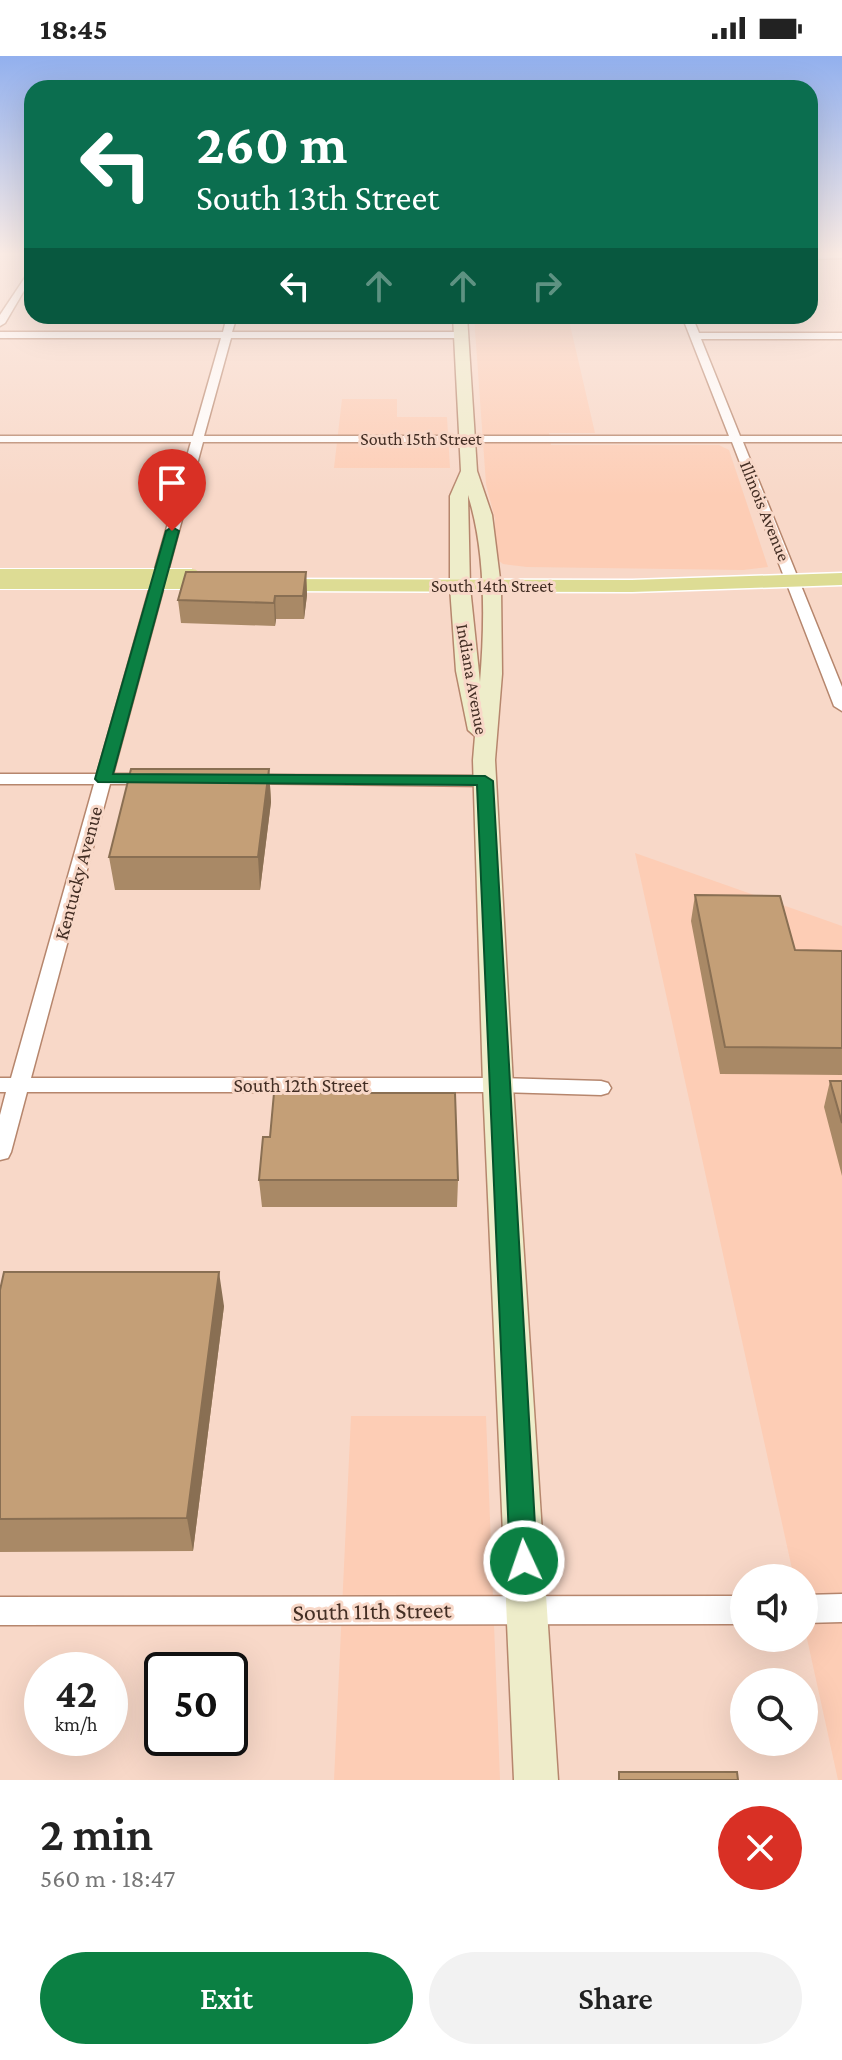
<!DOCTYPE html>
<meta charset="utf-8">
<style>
:root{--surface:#fff;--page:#f2f2f2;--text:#222;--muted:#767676;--accent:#0b8043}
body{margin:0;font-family:"Crimson Pro",serif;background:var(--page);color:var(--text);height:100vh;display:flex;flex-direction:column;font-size:30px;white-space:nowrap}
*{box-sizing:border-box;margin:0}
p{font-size:26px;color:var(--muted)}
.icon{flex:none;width:44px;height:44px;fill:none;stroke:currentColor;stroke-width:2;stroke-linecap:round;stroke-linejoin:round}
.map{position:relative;height:1724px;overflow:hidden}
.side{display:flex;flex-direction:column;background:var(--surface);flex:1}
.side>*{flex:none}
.guide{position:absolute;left:24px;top:24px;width:794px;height:244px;border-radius:24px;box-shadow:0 8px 32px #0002;background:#0b6e4f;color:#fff;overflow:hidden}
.tools{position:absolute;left:730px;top:1508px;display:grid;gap:16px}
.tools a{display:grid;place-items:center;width:88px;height:88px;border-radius:50%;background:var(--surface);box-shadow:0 8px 32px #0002;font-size:40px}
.speed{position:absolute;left:24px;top:1596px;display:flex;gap:16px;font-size:40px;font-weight:700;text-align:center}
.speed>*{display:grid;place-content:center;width:104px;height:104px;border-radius:50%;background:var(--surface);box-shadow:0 8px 32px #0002;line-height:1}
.speed small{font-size:20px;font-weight:400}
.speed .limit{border:4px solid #111;border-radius:12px;background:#fff;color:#111}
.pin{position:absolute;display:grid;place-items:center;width:68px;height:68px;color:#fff;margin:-82px -34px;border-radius:50% 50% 50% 0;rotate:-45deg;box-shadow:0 0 8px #0007}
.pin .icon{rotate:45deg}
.me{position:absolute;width:88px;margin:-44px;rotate:357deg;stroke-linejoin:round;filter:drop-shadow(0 0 6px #0008)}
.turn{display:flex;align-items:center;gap:28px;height:168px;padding:0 40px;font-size:36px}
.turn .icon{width:104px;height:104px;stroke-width:2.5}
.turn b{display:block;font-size:56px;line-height:68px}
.lanes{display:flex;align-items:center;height:76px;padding:0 40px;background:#0003;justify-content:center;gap:40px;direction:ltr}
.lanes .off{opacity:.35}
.round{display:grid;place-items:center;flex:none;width:84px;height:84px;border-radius:42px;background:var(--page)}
.head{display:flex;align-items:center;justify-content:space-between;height:136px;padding:0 40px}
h1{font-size:48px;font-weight:600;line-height:60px}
.action{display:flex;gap:16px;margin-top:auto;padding:16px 40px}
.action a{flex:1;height:92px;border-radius:48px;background:var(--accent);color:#fff;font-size:32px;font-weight:600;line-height:92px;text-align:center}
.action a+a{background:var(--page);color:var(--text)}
.status{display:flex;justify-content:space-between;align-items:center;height:56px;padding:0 40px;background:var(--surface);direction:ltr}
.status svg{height:22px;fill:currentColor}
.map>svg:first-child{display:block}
.built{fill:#fdcdb5}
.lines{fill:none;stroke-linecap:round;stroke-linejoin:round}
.minor-casing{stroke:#b6866d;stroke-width:3}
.secondary-casing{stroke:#b6866d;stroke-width:3}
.primary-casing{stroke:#fff;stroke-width:3}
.minor{fill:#fff;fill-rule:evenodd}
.secondary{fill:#eeedca;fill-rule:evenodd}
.primary{fill:#dddc94;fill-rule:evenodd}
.primary-bridge-casing{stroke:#fff;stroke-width:22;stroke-linecap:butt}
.primary-bridge{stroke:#dddc94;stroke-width:20}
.wall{fill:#a98966}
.shaded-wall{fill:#896f53}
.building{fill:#c49f77;stroke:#896f53;stroke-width:2}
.route{fill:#0b8043;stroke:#07532c;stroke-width:2}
.labels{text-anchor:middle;stroke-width:6;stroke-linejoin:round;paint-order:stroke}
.far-street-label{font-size:18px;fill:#432e24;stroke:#f8d8c8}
.street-label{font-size:20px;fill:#432e24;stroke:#f8d8c8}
.near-street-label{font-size:24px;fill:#432e24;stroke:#f8d8c8}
</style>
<div class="status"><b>18:45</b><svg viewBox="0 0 49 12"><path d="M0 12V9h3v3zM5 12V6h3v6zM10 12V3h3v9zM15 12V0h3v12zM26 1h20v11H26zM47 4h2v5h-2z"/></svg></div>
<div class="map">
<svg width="842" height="1724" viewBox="0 0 842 1724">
<rect width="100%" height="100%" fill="#f8d8c8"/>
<path class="built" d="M474 260H568L595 377H549L551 389H719L729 394 768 511 743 514 527 511 503 508 498 504 495 500V463L486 428Z
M342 343H397V361H447L450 412H334Z
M635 797 842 870V1724H838L804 1569V1522H794Z
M351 1360H486L500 1724H334Z"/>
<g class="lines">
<g class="minor-casing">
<path id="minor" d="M810 198H842V202L810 203Z
M32 211V221L5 267 0 270V259Z
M227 260H237L232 276H461L466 279 461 282H231L204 380H729L682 260H692L699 277H842V283H701L740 380H842V386H743L842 631V655L834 650 732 386H203L113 718H150L158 723 150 728H110L31 1022H498L601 1025 608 1027 611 1032 608 1037 601 1039 498 1036H27L11 1096 8 1102 0 1104V1059L6 1036H0V1022H11L94 728H0V718H97L191 386H0V380H193L221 282H0V276H223Z
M248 719 485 720 493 725 485 730 242 727 240 724 242 721Z
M842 1538V1566L804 1567V1539Z
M744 1540V1568L0 1569V1541Z"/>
</g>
<g class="secondary-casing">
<path id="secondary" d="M453 260H467L477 415 492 459 501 531 502 618 495 704 513 1029 558 1724H514L483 1029 473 704 475 680 468 674 456 615 450 531V440L461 415ZM468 439C486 496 485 566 480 626L470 531Z"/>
</g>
<g class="primary-casing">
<path id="primary" d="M842 517V529L632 536 271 535 261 529 271 523 632 524Z"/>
</g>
<use href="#minor" class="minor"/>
<use href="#secondary" class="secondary"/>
<use href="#primary" class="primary"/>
<g class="primary-bridge-casing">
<path id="primary-bridge" d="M0 523H192"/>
</g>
<use href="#primary-bridge" class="primary-bridge"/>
</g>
<path class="wall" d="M306 516 307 539 304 563H276L275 570 181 567 178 544Z
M269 713 271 746 260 834H115L109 801Z
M695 839 795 894 842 895V1019L720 1018 691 865Z
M830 1025H842V1120L824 1051Z
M270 1081 458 1124 457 1151H262L259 1124Z
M0 1234 224 1250 193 1495 0 1496Z"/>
<path class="shaded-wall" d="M306 516 307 539 304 563 303 540Z
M275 540 276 563 275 570 274 547Z
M269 713 271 746 260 834 258 801Z
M219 1216 224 1250 193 1495 187 1462Z"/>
<path class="building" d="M186 516H306L303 540H275L274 547 178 544Z
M131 713H269L258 801H109Z
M695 839 780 840 795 894 842 895V992L725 991Z
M830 1025H842V1067Z
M274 1037H455L458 1124H259L263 1081H270Z
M4 1216H219L187 1462 0 1463V1234Z
M619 1716H737L738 1724H619Z"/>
<linearGradient id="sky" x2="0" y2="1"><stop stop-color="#92b0ee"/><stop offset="0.45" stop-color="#fcede6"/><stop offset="1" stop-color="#fcede6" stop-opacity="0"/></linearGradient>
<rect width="842" height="440" fill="url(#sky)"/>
<path class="route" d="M172 471 179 475 113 718 485 720 493 725 537 1505 533 1515 524 1518 514 1515 510 1505 477 729 98 726 95 723 166 475Z"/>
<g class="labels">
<g class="far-street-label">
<text x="421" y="389">South 15th Street</text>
<text transform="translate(765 455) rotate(68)" y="6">Illinois Avenue</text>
<text x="492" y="536">South 14th Street</text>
<text transform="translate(472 623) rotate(80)" y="6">Indiana Avenue</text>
</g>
<g class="street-label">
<text transform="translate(78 817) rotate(-75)" y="7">Kentucky Avenue</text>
<text x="301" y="1036">South 12th Street</text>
</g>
<g class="near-street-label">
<text transform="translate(372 1555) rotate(-1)" y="8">South 11th Street</text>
</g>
</g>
</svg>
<div class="tools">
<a><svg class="icon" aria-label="sound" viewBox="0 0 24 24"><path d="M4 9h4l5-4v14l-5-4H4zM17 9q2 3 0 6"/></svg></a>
<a><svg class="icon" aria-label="search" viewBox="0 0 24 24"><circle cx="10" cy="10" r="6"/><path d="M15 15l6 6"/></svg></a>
</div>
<div class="speed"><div>42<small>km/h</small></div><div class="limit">50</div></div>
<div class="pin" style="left:172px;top:475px;background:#d93025"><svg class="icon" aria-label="arrive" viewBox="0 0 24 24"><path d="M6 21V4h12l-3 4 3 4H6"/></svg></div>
<svg class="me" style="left:524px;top:1505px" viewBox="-20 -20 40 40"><circle r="17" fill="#0b8043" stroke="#fff" stroke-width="3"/><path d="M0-11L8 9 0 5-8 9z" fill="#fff"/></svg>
<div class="guide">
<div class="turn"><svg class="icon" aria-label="left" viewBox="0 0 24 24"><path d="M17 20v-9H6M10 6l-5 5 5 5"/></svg><div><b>260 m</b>South 13th Street</div></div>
<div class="lanes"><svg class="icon" aria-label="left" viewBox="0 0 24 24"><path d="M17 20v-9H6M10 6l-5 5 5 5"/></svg><svg class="icon off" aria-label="ahead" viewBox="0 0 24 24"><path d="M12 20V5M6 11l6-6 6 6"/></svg><svg class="icon off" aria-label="ahead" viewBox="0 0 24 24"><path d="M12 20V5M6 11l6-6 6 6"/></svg><svg class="icon off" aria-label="right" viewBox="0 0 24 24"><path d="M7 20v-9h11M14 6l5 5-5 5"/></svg></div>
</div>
</div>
<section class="side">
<div class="head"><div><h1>2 min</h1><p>560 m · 18:47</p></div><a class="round" style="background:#d93025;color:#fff"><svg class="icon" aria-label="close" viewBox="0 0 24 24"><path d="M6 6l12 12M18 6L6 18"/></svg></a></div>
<div class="action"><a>Exit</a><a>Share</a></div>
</section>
